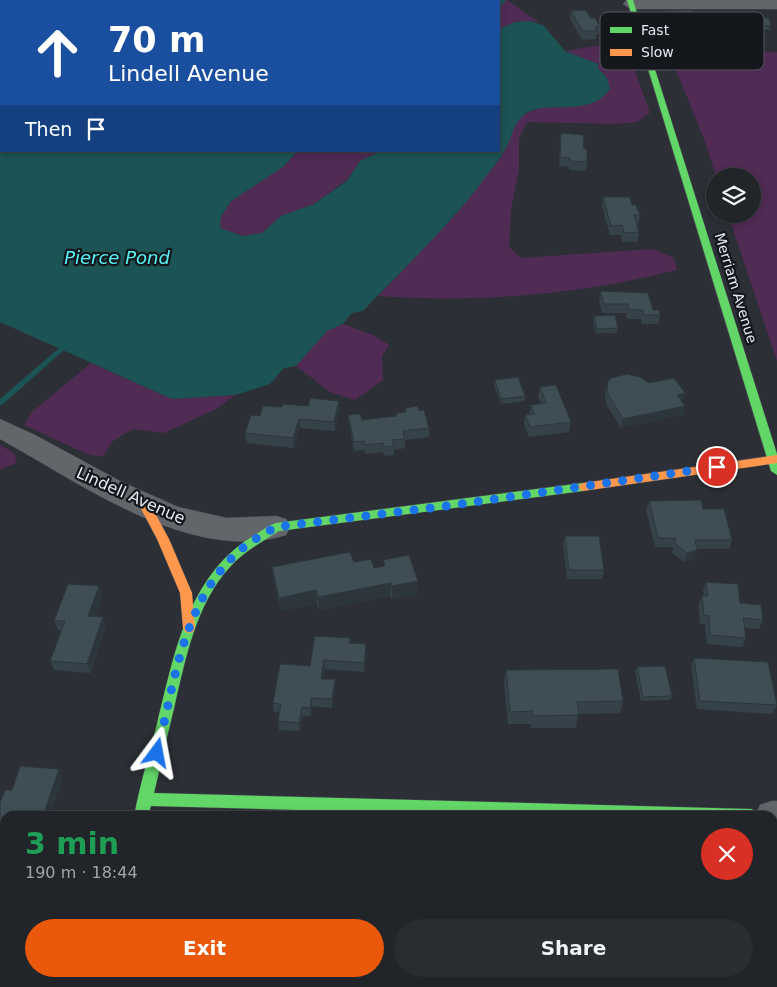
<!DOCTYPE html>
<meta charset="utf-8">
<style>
:root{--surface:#212428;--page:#292c30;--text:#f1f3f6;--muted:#a2a4a8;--line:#3e4145;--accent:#ea580c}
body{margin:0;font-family:"DejaVu Sans",sans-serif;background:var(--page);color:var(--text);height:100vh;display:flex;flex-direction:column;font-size:19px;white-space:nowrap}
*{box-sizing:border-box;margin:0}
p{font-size:16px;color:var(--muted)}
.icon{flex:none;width:28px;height:28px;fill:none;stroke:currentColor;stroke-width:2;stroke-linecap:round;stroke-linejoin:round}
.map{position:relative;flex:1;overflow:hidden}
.sheet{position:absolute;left:0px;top:811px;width:778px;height:176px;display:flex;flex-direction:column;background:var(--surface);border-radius:15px 15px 0 0;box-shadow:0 2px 8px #0003,0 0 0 1px var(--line)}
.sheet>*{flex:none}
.hud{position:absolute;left:0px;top:0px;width:500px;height:152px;box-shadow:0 2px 8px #0003,0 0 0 1px var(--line);background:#1a4fa0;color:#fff;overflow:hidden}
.tools{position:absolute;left:706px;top:168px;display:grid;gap:10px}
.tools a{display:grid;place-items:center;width:55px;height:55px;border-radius:50%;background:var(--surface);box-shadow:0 2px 8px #0003,0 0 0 1px var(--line);font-size:25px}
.pin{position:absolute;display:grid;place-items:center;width:42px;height:42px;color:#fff;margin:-21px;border:2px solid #fff;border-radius:50%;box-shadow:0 1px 5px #0007}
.me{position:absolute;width:55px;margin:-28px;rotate:13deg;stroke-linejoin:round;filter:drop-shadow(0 0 4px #0008)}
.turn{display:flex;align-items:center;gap:18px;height:105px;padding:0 25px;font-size:22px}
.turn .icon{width:65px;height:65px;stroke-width:2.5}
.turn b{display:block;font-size:35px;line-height:42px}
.then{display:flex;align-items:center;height:48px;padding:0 25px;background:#0003;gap:10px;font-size:19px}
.round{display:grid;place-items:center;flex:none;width:52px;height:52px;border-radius:26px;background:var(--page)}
.headline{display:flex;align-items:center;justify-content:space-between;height:85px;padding:0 25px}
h1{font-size:30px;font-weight:800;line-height:38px;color:#1e9e55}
.cta{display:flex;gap:10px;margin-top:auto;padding:10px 25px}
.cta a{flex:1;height:58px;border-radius:30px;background:var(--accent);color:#fff;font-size:20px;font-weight:800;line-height:58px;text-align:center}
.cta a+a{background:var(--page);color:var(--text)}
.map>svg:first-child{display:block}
.green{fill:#502b54}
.water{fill:#1c5354}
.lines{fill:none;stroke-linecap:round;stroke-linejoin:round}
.stream{fill:#1c5354;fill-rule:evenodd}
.street-casing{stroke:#474b50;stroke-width:1}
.fast-casing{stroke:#474b50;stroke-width:1}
.slow-casing{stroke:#474b50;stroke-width:1}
.street{fill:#626569;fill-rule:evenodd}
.fast{fill:#63d668;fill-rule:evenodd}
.slow{fill:#ff974d;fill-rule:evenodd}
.wall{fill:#364249}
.shaded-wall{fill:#2c363c}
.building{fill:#3f4d55;stroke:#2c363c}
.route{stroke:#1a73e8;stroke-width:9;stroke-dasharray:0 16.2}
.labels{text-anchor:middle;stroke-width:4.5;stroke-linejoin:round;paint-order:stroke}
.far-street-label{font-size:14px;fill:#e5eaf1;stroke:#14171c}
.street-label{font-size:16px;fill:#e5eaf1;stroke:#14171c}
.water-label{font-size:18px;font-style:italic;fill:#56f6f8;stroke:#14171c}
.key{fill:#14171c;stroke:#53565c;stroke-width:1}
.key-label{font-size:14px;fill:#e5eaf1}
</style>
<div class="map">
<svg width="777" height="987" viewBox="0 0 777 987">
<rect width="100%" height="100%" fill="#2c3036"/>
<path class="green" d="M506 0H507L538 22 530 21 499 29V9Z
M669 40C706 41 740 54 777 52V361L728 214H752V176H716L704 139 665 43Z
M594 46 619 48 628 51 650 113 637 122 615 124 527 122 519 139V169L511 210 509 247 521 258 652 249 674 258 677 270C579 295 478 303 378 296L457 213 494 165 507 146 514 124 525 114 607 78 597 68 598 64 565 51Z
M298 151H381L360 161 347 180 314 204 281 216 262 233 243 236 220 228V217L231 201 283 167Z
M343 324 373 335 389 345 382 356 383 380 355 400 330 392 296 366 327 330Z
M91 363 172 399 235 395 218 408 164 433 133 429 113 441 102 457 87 454 24 425 32 412Z
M0 445 14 453 17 463 0 469Z
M495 982H674L685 987H494Z"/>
<path class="water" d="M56 0H506L499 9V1H54Z
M530 21 543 25 565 51 598 64V68L607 78 610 89C589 120 543 97 523 116 513 125 513 134 507 146 500 160 488 173 479 186 444 231 402 270 363 311L352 313 343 324 327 331 296 366 284 368 270 384 235 395 172 399 0 322V23L1 151H298L283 167 231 201 221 217 220 228 243 236 262 233 281 216 314 204 347 181 360 161 381 151H499V29L515 22Z"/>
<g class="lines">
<path class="stream" d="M66 342H68L71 344 2 405H0V399Z"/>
<g class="street-casing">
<path id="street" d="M627 0H777V9H631L623 4Z
M0 419 35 435 120 481 178 507 227 518 276 516 286 519 290 527 286 535C191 565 79 482 0 439Z
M772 801H777V833H772V816H755L760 805Z"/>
</g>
<g class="fast-casing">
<path id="fast" d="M627 0H633L777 454V475L771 471Z
M583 483 589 487 583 491 279 531C262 542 243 552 230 567 196 604 186 657 175 704 168 733 161 763 154 793L751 809 756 811 758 816H523L151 806 148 816H134C140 785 149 754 157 724 174 656 187 578 250 538 258 533 267 526 276 523Z
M93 982H109L108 987H92Z"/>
</g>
<g class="slow-casing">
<path id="slow" d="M777 455V463L583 491 577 487 583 483Z
M144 499 148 500 169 539 192 593 195 628 193 632 189 633 185 632 183 628 180 593 157 539 138 503 140 500Z"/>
</g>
<use href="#street" class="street"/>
<use href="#fast" class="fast"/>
<use href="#slow" class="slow"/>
</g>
<path class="wall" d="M571 11 590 18 600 27 598 35H596V39L582 40 570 19Z
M666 11 698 16 697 20H695L696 21 695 25 685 26 682 22 670 23 665 16Z
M747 17 771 26 770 30 741 28 740 24 741 20H746Z
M561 133 583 148 587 162 586 171 569 170V167L559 166 560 142Z
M603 197 632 205 640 215 638 224H637L639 232 637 242H622L620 235H610L602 206Z
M600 291 653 310 660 315 658 324H642L641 319H627L626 313H602L599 300Z
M594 316 618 328 617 333H596L593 320Z
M495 380 525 396V401L501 404 494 385Z
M607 383 682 402 685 406 683 415 621 428 606 404 605 393Z
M540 387 571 422 569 432 529 437 524 424 525 415 529 414 531 405 541 403 538 397Z
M339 401 340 411 335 431 300 428 294 448 247 443 245 433 260 416 282 407 308 406Z
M405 408 419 411 429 428V437L405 440V448L394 450V455L384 456 383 452 365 454 364 450 354 451 349 424 348 415 362 420 396 416V413L405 412Z
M649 501 703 509 732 540 729 549H696L694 559 684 562 672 553 673 547H655L646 510Z
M565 536 604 570 602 579H567L563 545Z
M383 560 418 581 417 594 392 599 390 596 319 610 317 604 281 611 274 580 272 567 354 562 374 568 384 566Z
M706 582 740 603 763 620 759 629 745 628 746 638 742 647 707 644 705 624H700L698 605 702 596H704L703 591Z
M99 586 102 595 95 616 103 617 106 626 91 673 54 670 50 661 61 630H58L54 621Z
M350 638V643L366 653 364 672 325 669 323 679H335V688L332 708 312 706 311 716H302L300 731 279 730 278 721 279 712H274L273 703 310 666Z
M694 658 777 705 772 714 697 709 691 666Z
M637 667 672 696 670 700 641 701 635 671Z
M506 670 623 701 620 713 578 714 576 728H531V724H508L504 682Z
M59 769 63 778 5 816V882H0V803L12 790Z
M772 885H777V972H772Z"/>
<path class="shaded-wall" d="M685 393 682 402 677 395Z
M339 401 340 411 335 431 334 422Z
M685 406 683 415 621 428 623 419Z
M299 419 300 428 294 448 293 438Z
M697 550 694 559 684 562 687 553Z
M418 581 417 594 392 599V586Z
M391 583 390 596 319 610 318 597Z
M99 586 102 595 92 625 88 616Z
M316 590 317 604 281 611 279 598Z
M103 617 106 626 91 673 87 664Z
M366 644V653L364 672V663Z
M324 660 325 669 322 687 321 679Z
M335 679V688L332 708V699Z
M311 698 312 706 311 716 310 708Z
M302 707V716L300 731 299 723Z
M59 769 63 778 50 816H43Z"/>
<path class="building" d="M586 10 590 18H595L600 27H595L597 31H583L571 11Z
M691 10 698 16H692L696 21H686L683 18 671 19 666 11Z
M747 17 769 18 771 26 742 24 741 20H747Z
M561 133 584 135 583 148 587 149V162L570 161V158L560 157Z
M603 197H630L632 205H636L640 215H634L639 232 624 233 622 225 611 226Z
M600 291 648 293 653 310H659L660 315H644L643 310H629L628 304H604Z
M615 315 618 328 597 329 594 316Z
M627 374 640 377 649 383 674 378 685 393 677 395 685 406 623 419 608 394 607 383 611 378Z
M518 377 525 396 501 399 495 380Z
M556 385 571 422 530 427 525 415 534 414 531 405 546 403 540 387Z
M310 398 339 401 334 422 299 419 293 438 245 433 251 415 260 416 263 406 282 407 283 404 308 406Z
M418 406 419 411 424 410 429 428 403 431 405 439 392 440 394 446 384 447 383 443 365 445 364 441 354 442 348 415 360 414 362 420 397 416 396 413 406 412 405 408Z
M701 500 703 509H724L732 540H695L697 550 687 553 675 544 676 538H658L649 501Z
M565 536H599L604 570H569Z
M350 552 354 562 371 559 374 568 385 566 383 560 409 555 418 581 392 586 391 583 318 597 316 590 279 598 272 567Z
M706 582 738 584 740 603 761 605 763 620 743 618 746 638 710 635 709 616 704 615 702 596H708Z
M68 584 99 586 88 616 103 617 87 664 50 661 65 621H54Z
M315 636 350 638 349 643 366 644 364 663 324 660 321 679H335L332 699 311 698 310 708 302 707 299 723 278 721 281 704 273 703 280 664 310 666Z
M694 658 768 662 777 705 700 701Z
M665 666 672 696 643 697 637 667Z
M618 669 623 701 577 702 579 715 533 716V711L510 712 506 670Z
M20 766 59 769 43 816H5V875H0V803L5 790H12Z
M772 885H777V966H772Z"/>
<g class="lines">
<path class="route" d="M157 753C174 686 182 605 235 555 247 543 262 535 276 527L454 505 717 467"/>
</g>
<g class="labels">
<g class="far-street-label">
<text transform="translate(736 288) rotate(73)" y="5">Merriam Avenue</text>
</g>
<g class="street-label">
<text transform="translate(131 495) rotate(24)" y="6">Lindell Avenue</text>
</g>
<g class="water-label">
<text x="117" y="264">Pierce Pond</text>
</g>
</g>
<rect x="600" y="12" width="164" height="58" rx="8" class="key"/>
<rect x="610" y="27" width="22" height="6" fill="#63d668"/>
<rect x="610" y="49" width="22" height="7" fill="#ff974d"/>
<g class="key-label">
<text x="641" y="35">Fast</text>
<text x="641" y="57">Slow</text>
</g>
</svg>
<div class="tools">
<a><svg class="icon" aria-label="layers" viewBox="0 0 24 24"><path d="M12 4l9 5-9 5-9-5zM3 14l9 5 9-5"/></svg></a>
</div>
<div class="pin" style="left:717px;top:467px;background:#d93025"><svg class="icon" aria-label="arrive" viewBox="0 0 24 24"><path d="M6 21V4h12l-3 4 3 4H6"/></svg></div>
<svg class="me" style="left:157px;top:753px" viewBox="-20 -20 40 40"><path d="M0-17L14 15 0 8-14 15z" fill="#1a73e8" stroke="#fff" stroke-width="4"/></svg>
<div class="hud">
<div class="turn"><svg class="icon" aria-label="ahead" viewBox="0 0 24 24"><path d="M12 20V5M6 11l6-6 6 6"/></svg><div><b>70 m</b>Lindell Avenue</div></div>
<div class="then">Then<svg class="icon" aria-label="arrive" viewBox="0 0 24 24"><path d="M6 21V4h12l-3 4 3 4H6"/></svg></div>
</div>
<section class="sheet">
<div class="headline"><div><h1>3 min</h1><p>190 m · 18:44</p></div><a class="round" style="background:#d93025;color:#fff"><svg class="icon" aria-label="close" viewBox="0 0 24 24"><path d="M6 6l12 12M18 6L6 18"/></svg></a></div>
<div class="cta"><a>Exit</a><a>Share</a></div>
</section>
</div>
